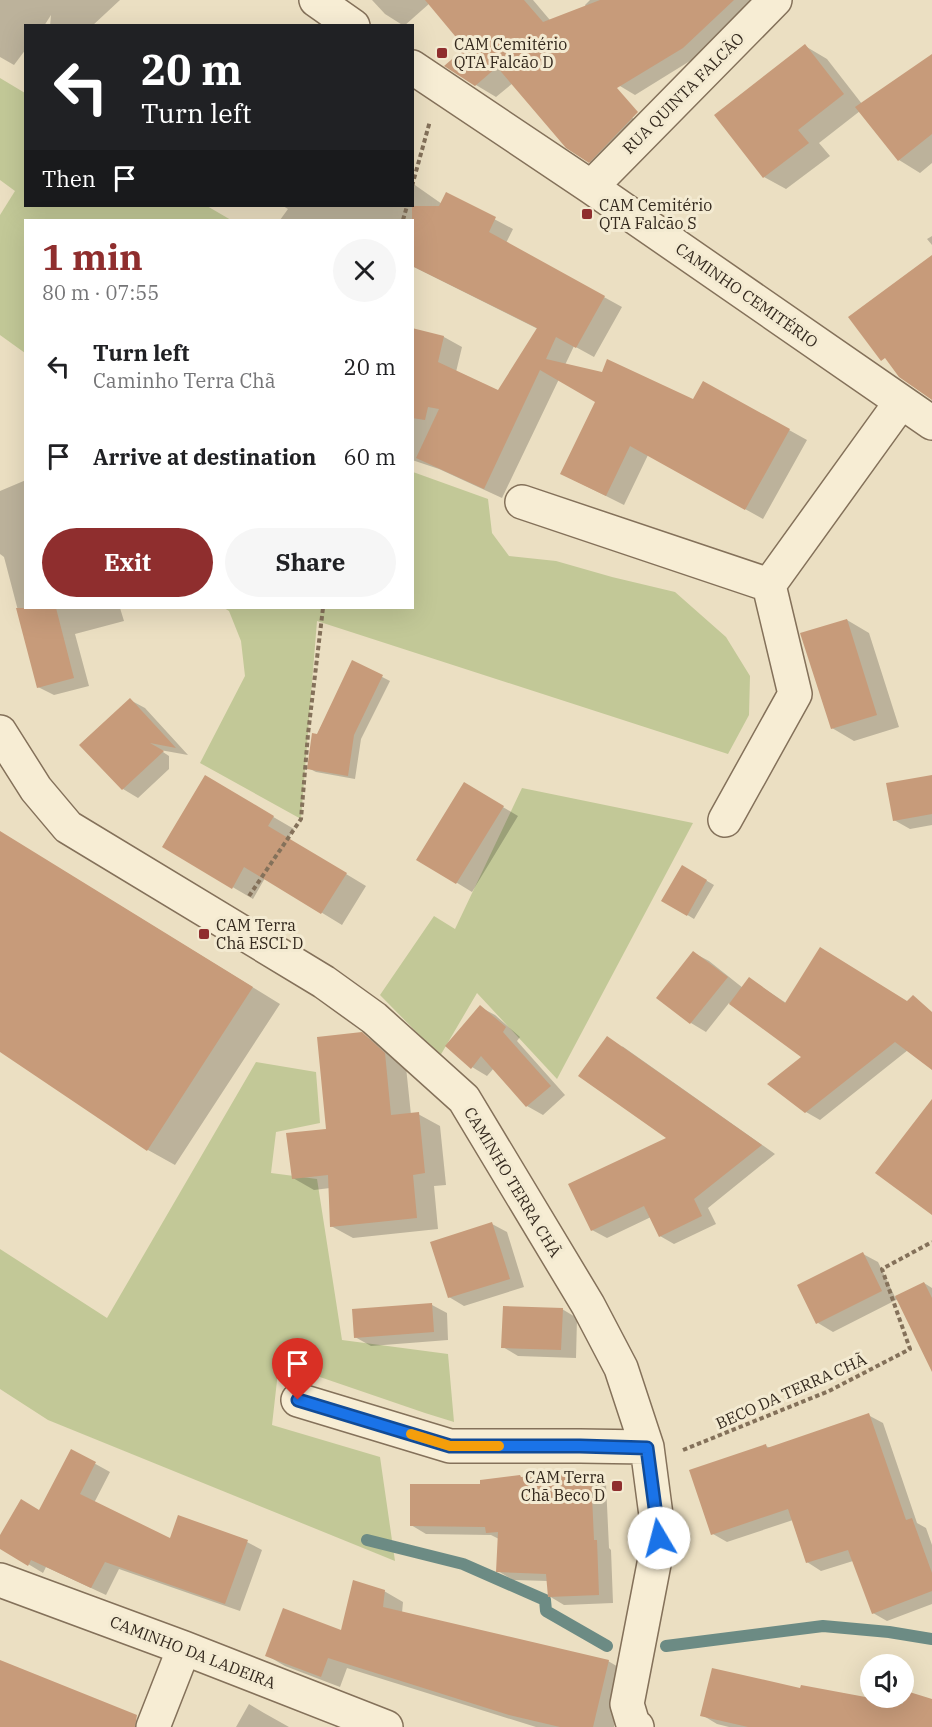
<!DOCTYPE html>
<meta charset="utf-8">
<style>
:root{--surface:#fff;--page:#f6f6f6;--text:#202124;--muted:#757577;--accent:#8f2e2e}
body{margin:0;font-family:"IBM Plex Serif",serif;background:var(--page);color:var(--text);height:100vh;display:flex;flex-direction:column;font-size:22px;white-space:nowrap}
*{box-sizing:border-box;margin:0}
p{font-size:20px;color:var(--muted)}
.icon{flex:none;width:33px;height:33px;fill:none;stroke:currentColor;stroke-width:2;stroke-linecap:round;stroke-linejoin:round}
.map{position:relative;flex:1;overflow:hidden}
.sheet{position:absolute;left:24px;top:219px;width:390px;height:390px;display:flex;flex-direction:column;background:var(--surface);border-radius:0px;box-shadow:0 6px 24px #0002}
.sheet>*{flex:none}
.guide{position:absolute;left:24px;top:24px;width:390px;height:183px;border-radius:0px;box-shadow:0 6px 24px #0002;background:#202124;color:#fff;overflow:hidden}
.buttons{position:absolute;left:860px;top:1654px;display:grid;gap:12px}
.buttons a{display:grid;place-items:center;width:54px;height:54px;border-radius:50%;background:var(--surface);box-shadow:0 6px 24px #0002;font-size:30px}
.pin{position:absolute;display:grid;place-items:center;width:51px;height:51px;color:#fff;margin:-62px -26px;border-radius:50% 50% 50% 0;rotate:-45deg;box-shadow:0 0 6px #0007}
.pin .icon{rotate:45deg}
.me{position:absolute;width:66px;margin:-33px;rotate:352deg;stroke-linejoin:round;filter:drop-shadow(0 0 4px #0008)}
.turn{display:flex;align-items:center;gap:21px;height:126px;padding:0 18px;font-size:27px}
.turn .icon{width:78px;height:78px;stroke-width:2.5}
.turn b{display:block;font-size:42px;line-height:51px}
.then{display:flex;align-items:center;height:57px;padding:0 18px;background:#0003;gap:12px;font-size:22px}
.round{display:grid;place-items:center;flex:none;width:63px;height:63px;border-radius:32px;background:var(--page)}
.headline{display:flex;align-items:center;justify-content:space-between;height:102px;padding:0 18px}
h1{font-size:36px;font-weight:700;line-height:45px;color:var(--accent)}
.cta{display:flex;gap:12px;margin-top:auto;padding:12px 18px}
.cta a{flex:1;height:69px;border-radius:36px;background:var(--accent);color:#fff;font-size:24px;font-weight:700;line-height:69px;text-align:center}
.cta a+a{background:var(--page);color:var(--text)}
ul{padding:0;list-style:none}
li{display:flex;align-items:center;gap:18px;height:90px;padding:0 18px}
li div{flex:1}
li b{display:block;font-size:22px}
li em{font-style:normal}
.map>svg:first-child{display:block}
.green{fill:#c2c897}
.shadow{fill:#0003}
.lines{fill:none;stroke-linecap:round;stroke-linejoin:round}
.stream{stroke:#6c8b84;stroke-width:12}
.building{fill:#c79b7a}
.minor-casing{stroke:#84715a;stroke-width:36}
.path{stroke:#84715a;stroke-width:4;stroke-dasharray:4.5 3;stroke-linecap:butt}
.minor{stroke:#f7edd4;stroke-width:33}
.route-casing{stroke:#114b97;stroke-width:15}
.route{stroke:#1a73e8;stroke-width:10}
.slow{stroke:#f59e0b;stroke-width:10}
.poi-dot{fill:#8f2e2e;stroke:#f3ead1;stroke-width:2}
.labels{text-anchor:middle;stroke-width:6;stroke-linejoin:round;paint-order:stroke}
.poi-label{font-size:16px;fill:#34291e;stroke:#f3ead1;text-anchor:start}
.street-label{font-size:16px;fill:#34291e;stroke:#f3ead1}
</style>
<div class="map">
<svg width="932" height="1727" viewBox="0 0 932 1727">
<rect width="100%" height="100%" fill="#ebdfc2"/>
<path class="green" d="M0 78 25 93 26 206H207L231 220H26L25 353 0 335V215L15 191 0 180Z
M413 472 488 499 492 533 509 556 556 561 612 577 675 592 726 637 750 676 749 715 728 754 317 621 301 819 200 763 245 676 241 641 229 611 224 608H412Z
M522 788 693 823 557 1079 477 993 440 1056 380 995 434 916 455 929Z
M256 1062 316 1072 320 1123 276 1132 271 1173 317 1179 342 1340 448 1354 454 1422 425 1413 279 1363 272 1425 380 1457 395 1561 48 1420 0 1389V1249L107 1318Z"/>
<path class="shadow" d="M0 0H120L92 26H50L51 15 44 26H26V49L14 65 0 57Z
M372 0H533L647 135 610 173 589 162 513 83 496 97 476 85 467 48 430 3 404 26 385 14Z
M590 0H758L698 56 635 95 620 86 585 5Z
M805 46 827 59 862 104 932 56V163L920 173 899 160 860 111 819 143 830 156 786 189 764 177Z
M412 183 442 204 447 194 513 229 506 243 622 307 594 357 574 346 565 365 694 400 704 383 807 440 763 519 648 455 624 505 562 474 597 402 559 379 502 498 439 469 412 460V330L444 337 462 347 456 372 499 392 538 329 412 266V220H280L288 209 283 206H412Z
M932 236V245L927 239Z
M26 480V608H120L124 621 75 634 89 686 54 695 38 687 4 557 0 554V491Z
M847 620 869 633 899 727 854 741 832 728Z
M353 662 390 681 361 739 355 779 316 772 308 768 317 735Z
M130 700 145 708 188 755 160 750 169 756V769L138 798 123 789Z
M205 777 294 829 288 839 366 886 342 925 265 878 253 899 164 847Z
M932 777V825L910 829 894 820Z
M464 784 518 816 472 892 418 859Z
M0 832 280 1004 175 1165 148 1150 0 1050Z
M683 867 714 885 694 919 663 900Z
M694 953 709 961 743 988 750 979 786 1003 932 1016V1068L908 1050 820 1120 806 1112 803 1057 729 1003 706 1032 691 1023Z
M480 1007 495 1015 520 1037 517 1041 565 1095 543 1115 527 1106 494 1068 487 1076 472 1067Z
M362 1034 384 1047 406 1067 411 1115 418 1114 440 1126 446 1185 434 1186 438 1229 353 1238 331 1226 330 1188 314 1190 293 1178 327 1130Z
M622 1046 775 1154 708 1208 716 1224 674 1244 660 1236 651 1217 607 1238 592 1230 669 1139Z
M492 1224 507 1232 524 1287 464 1306 449 1297Z
M863 1254 878 1262 895 1297 924 1283 932 1288V1368L898 1299 833 1332 818 1323Z
M432 1305 447 1313 448 1340 371 1346 355 1337Z
M562 1309 577 1318 576 1358 518 1356 503 1347Z
M868 1415 883 1423 917 1523 926 1528 932 1545V1604L887 1621 873 1613 853 1561 821 1571 807 1562 793 1520 727 1542 713 1534 766 1446 770 1448Z
M72 1451 110 1472 94 1503 171 1540 179 1517 247 1542 262 1550 240 1611 119 1569 106 1595 46 1567 43 1573 0 1547V1538L39 1511Z
M591 1475 606 1484 609 1548 611 1550 613 1603 564 1605 549 1596 548 1581 513 1580 498 1571 499 1539 491 1535 426 1534 411 1525 482 1485 522 1478Z
M384 1591 403 1602 402 1613 608 1661 627 1672 614 1727H536L347 1668 340 1687 285 1666 266 1655 342 1632Z
M801 1690 899 1705 902 1698 932 1700V1727H729L717 1724 702 1715Z
M249 1704 264 1713 289 1727H236Z"/>
<g class="lines">
<path class="stream" d="M367 1540 463 1564 545 1600 546 1611 607 1646
M666 1646 823 1626 889 1632 932 1639"/>
</g>
<path class="building" d="M425 0H524L543 22 600 0H734L683 48 617 88 638 112 589 163 566 148 497 67 475 86 444 66 465 48Z
M805 44 844 94 798 130 809 143 763 178 714 115Z
M932 54V134L898 161 855 107Z
M446 192 496 217 489 232 605 296 576 348 556 337 546 359 602 372 607 359 693 399 703 381 790 429 745 510 630 446 606 496 560 474 595 402 540 370 484 489 416 458 439 409 428 407 425 420 412 418V328L444 336 438 362 498 390 537 328 412 266V206H439Z
M932 255V400L899 377 885 358 881 361 848 317Z
M16 608H56L74 678 37 688Z
M847 619 877 715 831 729 800 633Z
M352 660 383 675 354 735 348 776 307 769 312 733 317 734Z
M130 698 176 748 150 743 164 751 122 790 79 745Z
M205 775 274 816 268 826 347 873 321 914 244 867 232 889 162 847Z
M932 775V814L893 821 886 783Z
M464 782 504 806 456 884 416 860Z
M0 831 253 987 147 1151 0 1052Z
M682 865 707 880 687 916 661 901Z
M820 947 907 1001 913 995 932 1012V1070L895 1042 805 1113 767 1084 801 1057 729 1004 749 977 785 1003Z
M693 951 728 977 690 1024 656 998Z
M480 1005 506 1027 503 1032 551 1086 526 1107 481 1056 471 1069 445 1046Z
M362 1032 385 1053 391 1115 419 1112 425 1173 413 1175 417 1218 330 1227 328 1175 292 1179 286 1133 326 1129 317 1037Z
M607 1036 762 1145 694 1199 702 1216 659 1237 644 1206 591 1231 568 1184 666 1138 578 1076Z
M932 1099V1215L875 1173Z
M492 1222 510 1279 448 1298 430 1242Z
M863 1252 882 1291 816 1324 797 1285Z
M924 1282 932 1298V1372L895 1296Z
M432 1303 434 1332 354 1338 352 1309Z
M503 1306 563 1308 561 1350 501 1348Z
M869 1413 906 1520 912 1518 932 1573V1591L872 1614 848 1550 806 1563 788 1509 711 1535 689 1470 766 1444 767 1448Z
M71 1449 96 1462 80 1494 170 1538 178 1515 248 1540 225 1604 105 1562 91 1588 31 1560 28 1566 0 1549V1535L21 1499 39 1510Z
M591 1473 594 1540H597L599 1595 548 1597 546 1574 496 1572 498 1532 486 1533 485 1527 410 1526V1484H480V1480L520 1475 521 1477Z
M353 1580 385 1590 383 1607 609 1660 593 1727H560L509 1715 328 1658 321 1677 265 1656 283 1608 341 1630Z
M0 1660 137 1715 135 1727H0Z
M712 1668 800 1688 801 1685 903 1704V1690L932 1699V1727H748L700 1716Z"/>
<g class="lines">
<g class="minor-casing">
<path id="minor" d="M316 0 353 26
M412 67 591 187 932 423
M591 187 775 0
M522 502 769 585
M0 732 36 789 68 827 324 982 374 1018 464 1099 588 1305 621 1368 647 1447 659 1538 627 1704 633 1724 637 1727
M725 820 795 694 769 585 901 402
M298 1400 450 1446H580L647 1447
M0 1580 184 1648 386 1727
M153 1727 184 1648"/>
</g>
<path class="path" d="M412 186 430 121
M403 220 407 206
M249 896 301 819 308 734 323 608
M683 1450 829 1391 910 1349 882 1269 932 1242"/>
<use href="#minor" class="minor"/>
</g>
<g class="lines">
<g class="route-casing">
<path id="route" d="M298 1400 450 1446H580L647 1448 659 1538"/>
</g>
<use href="#route" class="route"/>
<path class="slow" d="M411 1434 450 1446H499"/>
</g>
<g class="poi-dot">
<rect x="436" y="47" width="12" height="12" rx="3"/>
<rect x="581" y="208" width="12" height="12" rx="3"/>
<rect x="198" y="928" width="12" height="12" rx="3"/>
<rect x="611" y="1480" width="12" height="12" rx="3"/>
</g>
<g class="labels">
<g class="poi-label">
<text x="454" y="50">CAM Cemitério<tspan x="454" dy="18">QTA Falcão D</tspan></text>
<text x="599" y="211">CAM Cemitério<tspan x="599" dy="18">QTA Falcão S</tspan></text>
<text x="216" y="931">CAM Terra<tspan x="216" dy="18">Chã ESCL D</tspan></text>
<text x="605" y="1483" text-anchor="end">CAM Terra<tspan x="605" dy="18">Chã Beco D</tspan></text>
</g>
<g class="street-label">
<text transform="translate(683 93) rotate(-45)" y="6">RUA QUINTA FALCÃO</text>
<text transform="translate(747 295) rotate(35)" y="6">CAMINHO CEMITÉRIO</text>
<text transform="translate(513 1182) rotate(59)" y="6">CAMINHO TERRA CHÃ</text>
<text transform="translate(791 1391) rotate(-24)" y="6">BECO DA TERRA CHÃ</text>
<text transform="translate(193 1652) rotate(21)" y="6">CAMINHO DA LADEIRA</text>
</g>
</g>
</svg>
<div class="buttons">
<a><svg class="icon" aria-label="sound" viewBox="0 0 24 24"><path d="M4 9h4l5-4v14l-5-4H4zM17 9q2 3 0 6"/></svg></a>
</div>
<div class="pin" style="left:298px;top:1400px;background:#d93025"><svg class="icon" aria-label="arrive" viewBox="0 0 24 24"><path d="M6 21V4h12l-3 4 3 4H6"/></svg></div>
<svg class="me" style="left:659px;top:1538px" viewBox="-20 -20 40 40"><circle r="19" fill="#fff"/><path d="M0-13L10 11 0 6-10 11z" fill="#1a73e8"/></svg>
<div class="guide">
<div class="turn"><svg class="icon" aria-label="left" viewBox="0 0 24 24"><path d="M17 20v-9H6M10 6l-5 5 5 5"/></svg><div><b>20 m</b>Turn left</div></div>
<div class="then">Then<svg class="icon" aria-label="arrive" viewBox="0 0 24 24"><path d="M6 21V4h12l-3 4 3 4H6"/></svg></div>
</div>
<section class="sheet">
<div class="headline"><div><h1>1 min</h1><p>80 m · 07:55</p></div><a class="round"><svg class="icon" aria-label="close" viewBox="0 0 24 24"><path d="M6 6l12 12M18 6L6 18"/></svg></a></div>
<ul>
<li><svg class="icon" aria-label="left" viewBox="0 0 24 24"><path d="M17 20v-9H6M10 6l-5 5 5 5"/></svg><div><b>Turn left</b><p>Caminho Terra Chã</p></div><em>20 m</em></li>
<li><svg class="icon" aria-label="arrive" viewBox="0 0 24 24"><path d="M6 21V4h12l-3 4 3 4H6"/></svg><div><b>Arrive at destination</b></div><em>60 m</em></li>
</ul>
<div class="cta"><a>Exit</a><a>Share</a></div>
</section>
</div>
